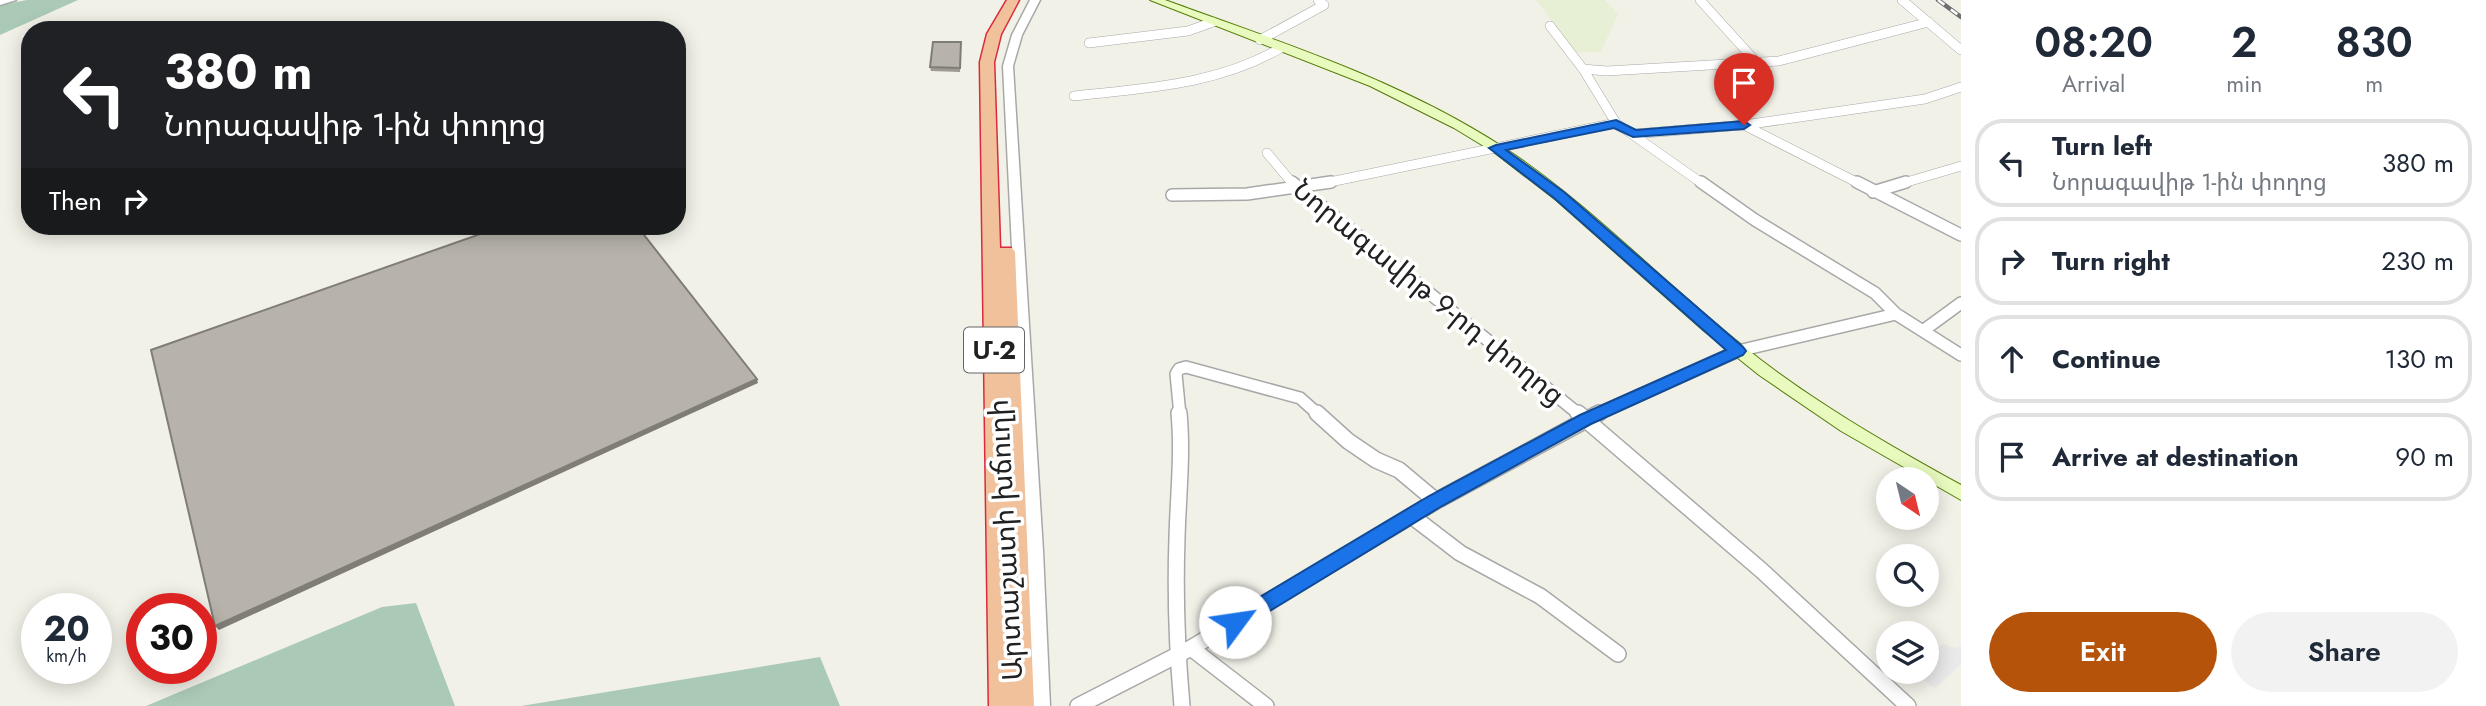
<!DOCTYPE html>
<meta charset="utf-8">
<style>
:root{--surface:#fff;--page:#f2f2f3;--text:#1f2937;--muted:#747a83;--line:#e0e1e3;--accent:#b45309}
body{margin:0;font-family:Jost,"Noto Sans Armenian",sans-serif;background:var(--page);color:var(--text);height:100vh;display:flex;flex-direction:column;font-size:26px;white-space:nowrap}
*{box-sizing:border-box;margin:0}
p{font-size:23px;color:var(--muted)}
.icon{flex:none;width:38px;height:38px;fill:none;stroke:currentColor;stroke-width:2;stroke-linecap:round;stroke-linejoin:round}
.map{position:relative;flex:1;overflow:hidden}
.side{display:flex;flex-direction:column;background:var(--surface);width:525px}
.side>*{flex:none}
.banner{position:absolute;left:21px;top:21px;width:665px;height:214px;border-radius:28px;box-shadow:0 4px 18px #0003;background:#202124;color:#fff;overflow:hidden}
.needle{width:46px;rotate:145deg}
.tools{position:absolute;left:1876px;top:467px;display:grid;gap:14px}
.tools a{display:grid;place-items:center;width:63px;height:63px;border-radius:50%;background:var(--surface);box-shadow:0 4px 18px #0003;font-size:35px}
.speed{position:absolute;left:21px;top:593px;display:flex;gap:14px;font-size:35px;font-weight:700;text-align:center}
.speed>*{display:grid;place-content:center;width:91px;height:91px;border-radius:50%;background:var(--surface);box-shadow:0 4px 18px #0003;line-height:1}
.speed small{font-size:18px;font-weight:400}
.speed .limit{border:10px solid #d22;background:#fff;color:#111}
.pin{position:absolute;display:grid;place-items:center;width:60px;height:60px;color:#fff;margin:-72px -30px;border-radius:50% 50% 50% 0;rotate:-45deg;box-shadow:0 0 7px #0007}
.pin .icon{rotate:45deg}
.me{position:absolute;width:77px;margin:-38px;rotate:59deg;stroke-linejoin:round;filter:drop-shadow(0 0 5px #0008)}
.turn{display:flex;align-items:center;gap:24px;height:147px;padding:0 28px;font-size:32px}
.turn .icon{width:91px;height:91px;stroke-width:2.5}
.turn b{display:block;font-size:49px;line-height:60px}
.then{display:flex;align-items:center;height:66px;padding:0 28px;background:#0003;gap:14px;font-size:26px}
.eta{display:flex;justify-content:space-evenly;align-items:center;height:119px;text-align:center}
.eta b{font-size:42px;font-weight:600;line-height:49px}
.cta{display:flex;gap:14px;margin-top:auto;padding:14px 28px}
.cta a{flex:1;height:80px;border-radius:42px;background:var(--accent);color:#fff;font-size:28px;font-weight:600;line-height:80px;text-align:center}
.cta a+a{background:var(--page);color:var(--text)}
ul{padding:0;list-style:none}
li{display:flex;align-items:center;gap:21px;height:88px;margin:0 14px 10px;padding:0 14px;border:4px solid var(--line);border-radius:28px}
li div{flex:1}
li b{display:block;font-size:26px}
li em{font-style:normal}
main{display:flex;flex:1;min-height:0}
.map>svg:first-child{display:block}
.farmland{fill:#e7f0d4}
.cemetery{fill:#aacab6}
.parking{fill:#e9e9e9}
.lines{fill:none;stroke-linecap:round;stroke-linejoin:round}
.minor-far2-casing{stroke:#a8a8a8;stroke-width:10}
.minor-far1-casing{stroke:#a8a8a8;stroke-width:14}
.minor-casing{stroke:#a8a8a8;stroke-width:18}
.tertiary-casing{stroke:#a8a8a8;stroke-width:3}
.secondary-casing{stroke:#527b06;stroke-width:2}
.trunk-casing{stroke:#db2a3c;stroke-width:3}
.minor-far2{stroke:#fff;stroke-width:9}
.minor-far1{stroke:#fff;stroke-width:11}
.minor{stroke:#fff;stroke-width:15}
.tertiary{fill:#fff;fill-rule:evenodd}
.secondary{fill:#e8fabe;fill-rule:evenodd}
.trunk{fill:#f1c19b;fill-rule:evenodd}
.rail-casing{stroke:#6f6f6f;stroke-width:4.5}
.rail{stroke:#fff;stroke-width:2.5;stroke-dasharray:8;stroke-linecap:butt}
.wall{fill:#9d9a92}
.shaded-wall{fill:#807d77}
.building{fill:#b7b3aa;stroke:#807d77;stroke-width:2}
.route{fill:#1a73e8;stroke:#114b97;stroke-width:2}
.labels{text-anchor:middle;stroke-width:7;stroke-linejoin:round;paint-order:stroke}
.shield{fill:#fff;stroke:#646464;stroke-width:2}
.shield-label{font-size:26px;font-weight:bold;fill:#212121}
.street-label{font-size:28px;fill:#212121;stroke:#fff}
</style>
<main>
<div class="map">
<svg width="1961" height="706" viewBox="0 0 1961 706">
<rect width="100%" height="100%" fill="#f2f1e8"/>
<path class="farmland" d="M1536 0H1605L1618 14 1601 52H1576Z"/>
<path class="cemetery" d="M27 0H78L0 35V5Z
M416 603 455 706H146L382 607Z
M820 657 840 706H521Z"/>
<path class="parking" d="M1943 644 1955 648 1961 646V664L1935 688 1911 672H1927V656Z"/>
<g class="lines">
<g class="minor-far2-casing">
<path id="minor-far2" d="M1700 0 1758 64
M1902 0 1961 50
M1550 26 1583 69 1616 123 1703 184
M1260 40 1324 5 1318 0
M1089 43 1188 31 1213 22
M1583 69 1607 71 1779 61 1929 22
M1074 96C1146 88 1217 85 1281 48
M1744 125 1860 184
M1633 134 1744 125 1925 99 1961 87
M1267 153 1293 184
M1320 184 1616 123
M1900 184 1961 166"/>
</g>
<g class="minor-far1-casing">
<path id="minor-far1" d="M1292 182 1580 415
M1701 182 1755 220 1875 293 1896 314 1961 355
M1857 182 1961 235
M1873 192 1906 182
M1172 195 1247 194 1331 182
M1924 330 1961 303
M1180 415 1176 374 1179 369 1186 367 1300 398 1319 415
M1595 415 1738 351 1896 314"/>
</g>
<g class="minor-casing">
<path id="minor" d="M1179 413C1183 455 1178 496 1177 538 1175 594 1177 650 1182 706
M1317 413 1348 441 1376 460 1399 470 1436 501
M1578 413 1761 570 1908 706
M1413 517 1460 553 1540 596 1618 654
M1191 648 1266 706
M1078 706 1191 648 1436 501 1599 413"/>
</g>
<g class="tertiary-casing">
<path id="tertiary" d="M0 0H16L0 5Z
M1030 0H1040L1022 35 1013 66 1043 551 1050 706H1032L1027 551 1003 66 1012 35Z"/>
</g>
<g class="secondary-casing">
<path id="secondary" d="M1150 0H1165C1280 42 1400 80 1503 147 1590 204 1662 282 1743 346 1810 400 1885 443 1961 485V500L1841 431 1759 375 1703 330 1556 200 1495 153 1454 128 1370 86Z"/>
</g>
<g class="trunk-casing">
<path id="trunk" d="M1007 0H1019L1001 34 994 62 1000 248H1012L1015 252 1034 706H989L980 62 987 34Z"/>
</g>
<use href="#minor-far2" class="minor-far2"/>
<use href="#minor-far1" class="minor-far1"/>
<use href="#minor" class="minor"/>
<use href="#tertiary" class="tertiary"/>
<use href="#secondary" class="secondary"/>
<use href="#trunk" class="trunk"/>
<g class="rail-casing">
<path id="rail" d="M1938 0 1961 17"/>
</g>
<use href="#rail" class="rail"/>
</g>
<path class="wall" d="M961 42 960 72 931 71 930 67Z"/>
<path class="shaded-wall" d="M757 379 758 383 219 630 215 626Z"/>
<path class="building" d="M933 42H961L960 68 930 67Z
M503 226H637L757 379 215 626 151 350Z"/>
<path class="route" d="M1616 120 1636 130 1744 121 1750 125 1744 129 1633 137 1614 128 1506 150 1564 192 1743 347 1746 351 1743 355 1591 424 1442 506 1242 628 1235 630 1228 628 1225 622 1228 616 1429 496 1580 415 1726 350 1554 198 1489 148 1496 145Z"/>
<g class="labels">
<rect class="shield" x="964" y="327.5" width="60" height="45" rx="5"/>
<g class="shield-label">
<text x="994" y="359">Մ-2</text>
</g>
<g class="street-label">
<text transform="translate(1429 292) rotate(39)" y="10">Նորագավիթ 9-րդ փողոց</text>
<text transform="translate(1005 540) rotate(-93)" y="10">Արտաշատի խճուղի</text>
</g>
</g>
</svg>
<div class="tools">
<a><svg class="needle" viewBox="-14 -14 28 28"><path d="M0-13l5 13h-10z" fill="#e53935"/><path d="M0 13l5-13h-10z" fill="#747a83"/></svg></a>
<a><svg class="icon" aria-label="search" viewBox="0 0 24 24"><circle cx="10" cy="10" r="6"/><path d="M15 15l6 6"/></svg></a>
<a><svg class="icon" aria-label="layers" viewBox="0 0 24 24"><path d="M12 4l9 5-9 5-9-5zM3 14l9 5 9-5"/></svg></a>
</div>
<div class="speed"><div>20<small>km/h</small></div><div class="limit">30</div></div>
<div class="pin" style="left:1744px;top:125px;background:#d93025"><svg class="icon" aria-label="arrive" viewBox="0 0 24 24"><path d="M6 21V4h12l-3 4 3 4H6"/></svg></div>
<svg class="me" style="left:1235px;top:622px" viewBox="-20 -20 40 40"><circle r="19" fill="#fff"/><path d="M0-13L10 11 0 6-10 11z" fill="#1a73e8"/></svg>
<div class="banner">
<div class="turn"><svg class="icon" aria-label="left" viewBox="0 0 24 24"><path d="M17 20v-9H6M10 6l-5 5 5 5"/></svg><div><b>380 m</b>Նորագավիթ 1-ին փողոց</div></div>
<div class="then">Then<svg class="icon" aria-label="right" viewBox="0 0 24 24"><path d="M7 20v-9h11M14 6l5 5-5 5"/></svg></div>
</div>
</div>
<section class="side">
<div class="eta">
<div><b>08:20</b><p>Arrival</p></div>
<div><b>2</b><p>min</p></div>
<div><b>830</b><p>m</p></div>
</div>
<ul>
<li><svg class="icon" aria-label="left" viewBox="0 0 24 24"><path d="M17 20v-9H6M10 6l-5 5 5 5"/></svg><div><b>Turn left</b><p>Նորագավիթ 1-ին փողոց</p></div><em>380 m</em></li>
<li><svg class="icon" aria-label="right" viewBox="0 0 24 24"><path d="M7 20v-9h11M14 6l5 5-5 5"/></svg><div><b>Turn right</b></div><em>230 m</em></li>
<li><svg class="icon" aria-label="ahead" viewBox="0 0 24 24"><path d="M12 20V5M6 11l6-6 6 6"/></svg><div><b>Continue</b></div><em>130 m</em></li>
<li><svg class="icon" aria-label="arrive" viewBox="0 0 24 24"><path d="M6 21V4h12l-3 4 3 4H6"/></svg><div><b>Arrive at destination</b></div><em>90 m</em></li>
</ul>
<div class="cta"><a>Exit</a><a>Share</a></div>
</section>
</main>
